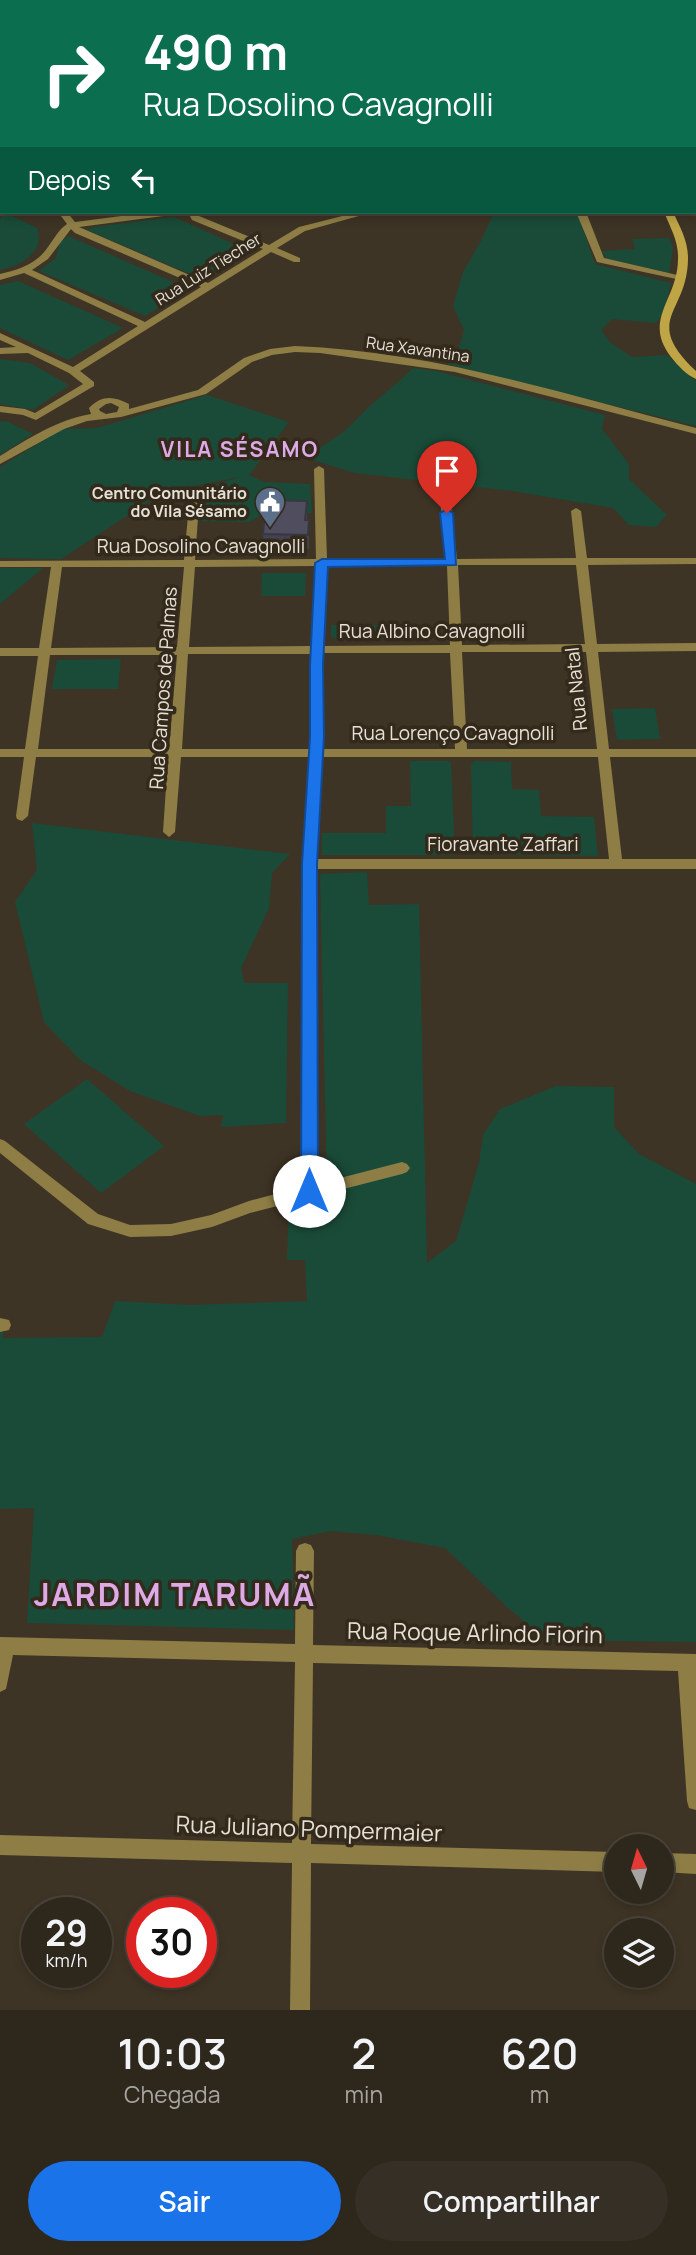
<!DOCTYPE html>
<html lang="pt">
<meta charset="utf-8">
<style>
:root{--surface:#2e271c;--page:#362f25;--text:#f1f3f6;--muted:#a7a5a3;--line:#49443b;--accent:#1a73e8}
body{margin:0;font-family:Manrope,sans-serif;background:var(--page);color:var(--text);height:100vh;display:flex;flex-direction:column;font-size:26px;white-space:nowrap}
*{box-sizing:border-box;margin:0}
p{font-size:23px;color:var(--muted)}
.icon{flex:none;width:38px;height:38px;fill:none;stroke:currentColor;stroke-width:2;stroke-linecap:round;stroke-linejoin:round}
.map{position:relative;height:2010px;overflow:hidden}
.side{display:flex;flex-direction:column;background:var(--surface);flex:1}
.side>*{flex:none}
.guide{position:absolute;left:0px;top:0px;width:696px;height:214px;box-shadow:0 4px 10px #0003,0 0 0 2px var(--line);background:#0b6e4f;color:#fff;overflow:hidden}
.needle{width:46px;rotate:355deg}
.buttons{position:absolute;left:604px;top:1834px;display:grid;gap:14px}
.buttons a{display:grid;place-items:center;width:70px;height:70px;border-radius:50%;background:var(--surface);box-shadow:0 4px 10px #0003,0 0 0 2px var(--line);font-size:35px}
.speed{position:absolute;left:21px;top:1897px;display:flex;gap:14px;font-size:35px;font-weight:700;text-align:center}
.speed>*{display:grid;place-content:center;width:91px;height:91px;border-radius:50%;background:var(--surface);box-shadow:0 4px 10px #0003,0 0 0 2px var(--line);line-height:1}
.speed small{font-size:18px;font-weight:400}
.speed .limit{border:10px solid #d22;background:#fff;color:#111}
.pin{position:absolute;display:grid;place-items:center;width:60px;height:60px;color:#fff;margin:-72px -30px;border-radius:50% 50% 50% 0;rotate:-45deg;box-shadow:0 0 7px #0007}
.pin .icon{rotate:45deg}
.me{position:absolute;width:77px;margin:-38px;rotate:0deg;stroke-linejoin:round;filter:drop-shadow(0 0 5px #0008)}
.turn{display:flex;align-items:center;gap:24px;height:147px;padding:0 28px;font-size:32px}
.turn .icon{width:91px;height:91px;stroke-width:2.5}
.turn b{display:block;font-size:49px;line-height:60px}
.then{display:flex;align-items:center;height:66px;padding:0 28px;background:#0003;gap:14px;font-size:26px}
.eta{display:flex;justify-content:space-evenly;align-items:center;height:119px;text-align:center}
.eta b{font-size:42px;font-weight:600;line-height:49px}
.action{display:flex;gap:14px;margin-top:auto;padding:14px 28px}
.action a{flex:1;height:80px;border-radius:42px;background:var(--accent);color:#fff;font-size:28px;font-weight:600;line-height:80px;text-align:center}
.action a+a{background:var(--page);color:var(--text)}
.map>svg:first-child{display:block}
.green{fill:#1a4b38}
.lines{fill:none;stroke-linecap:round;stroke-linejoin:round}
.minor{fill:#8e7e46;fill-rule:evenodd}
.tertiary{fill:#8e7e46;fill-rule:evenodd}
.secondary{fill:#c0a547;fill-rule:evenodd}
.primary{fill:#e7c444;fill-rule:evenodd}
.wall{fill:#444251}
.building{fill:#4f4d5e;stroke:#373642;stroke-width:2}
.route{fill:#1a73e8;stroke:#114b97;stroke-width:2}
.labels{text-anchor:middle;stroke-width:7;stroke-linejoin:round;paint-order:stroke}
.far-street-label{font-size:16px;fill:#e6e0d6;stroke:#332a1b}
.far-poi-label{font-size:16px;font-weight:bold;fill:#e6e0d6;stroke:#332a1b;text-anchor:end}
.street-label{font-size:19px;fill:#e6e0d6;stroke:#332a1b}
.far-district-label{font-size:21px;font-weight:bold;letter-spacing:2px;fill:#deaae6;stroke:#332a1b}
.near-street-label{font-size:23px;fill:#e6e0d6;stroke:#332a1b}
.near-district-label{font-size:32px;font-weight:bold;letter-spacing:2px;fill:#deaae6;stroke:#332a1b}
</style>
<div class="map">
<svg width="696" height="2010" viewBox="0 0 696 2010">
<rect width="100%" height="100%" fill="#3e3425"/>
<path class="green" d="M4 212 37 228C46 252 20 266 0 270V220Z
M494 212H577L595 264 671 283 664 312 656 323 612 319 601 330 611 343 632 357 667 355 696 381V426L447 364 459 348 464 330 453 306 463 272 481 241Z
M174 217 247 250 202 279 87 230 93 227Z
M68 236 189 289 145 316 39 271 56 258 60 242Z
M669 238 673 248 669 273 607 259 602 251 635 249 632 239Z
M18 281 123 328 68 360 0 328V285Z
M0 359 30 363 69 385 33 410 0 404Z
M413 368 436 371 605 415 602 429 629 464V479L667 515 656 527 629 525 613 508 512 491 355 473 309 459C318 446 331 442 343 432 354 424 361 413 371 405 386 392 400 381 413 368Z
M207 395 289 422 249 475 264 482 310 484 312 513H265L249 522 197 521 200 490 239 477 195 486 171 487 61 559 0 558V467L62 429 97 428Z
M0 421 9 422 33 434 0 455Z
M0 568H43L0 604Z
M262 573H306L305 596H261Z
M331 625H386V639L334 638 331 637Z
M121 659 118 689H52L57 660Z
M655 708 660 739 617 740 612 709Z
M410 761H447L451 763 455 855H322V833H386V806H411Z
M475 761 511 762 512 789 539 790 541 816 594 817 598 856 473 854 471 764Z
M32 823 290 854 272 873 269 908 241 968 244 983H288L286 1123 221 1127 223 1115 200 1116 130 1091 80 1060 44 1022 15 902 37 870Z
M367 872 369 905 419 904 427 1263 456 1241 479 1163 483 1135 500 1109 556 1086 614 1087V1127L639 1154 696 1184V1642L547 1640 506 1606 445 1548 376 1535 331 1531 292 1539 294 1630 27 1623 34 1508 0 1509V1331H3V1338L102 1337 115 1301 190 1305 307 1301 305 1260H287L289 1203 327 1189 320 874Z
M87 1079 164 1146 101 1193 24 1124Z"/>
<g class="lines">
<path class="minor" d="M162 0H170L161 2Z
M658 0H669L671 2H659Z
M690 0H696V3L688 2Z
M695 86H696V92L695 91Z
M58 212H67L75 222 152 212H175L171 215 79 227 208 283 263 249 192 220 188 212H196L199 216 269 245 299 227 358 212H373L305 231 277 248 300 258V262H294L271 252 80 371 94 382V386L36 420 23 415 0 412V406L25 409 35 413 83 384 69 373 28 353 0 354V348L16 347 0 340V333L73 367 138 326 24 273 0 280V274C17 270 34 265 45 251 53 241 57 231 67 224ZM71 229 75 233 201 287 145 322 32 270 48 259Z
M576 212H586L604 258 686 277 681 280 597 262Z
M295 346C432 351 564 394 696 428V434L455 372 320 353 295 352 272 355 252 362 206 394 121 417 87 421 64 429 0 464V456C29 438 57 420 91 414L89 408C102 395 113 396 129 404V409L198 390 244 358 270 349ZM111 403 119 407 117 412 106 414 100 411 99 409 106 404Z
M319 466 324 469 327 559H446L439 489 444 486 449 489 457 559 576 558 571 511 576 508 581 511 587 558H696V564L588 565 597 644 696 643V651L598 652 609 749H696V757H610L622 859H696V869H316L317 1184 402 1162 407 1164 410 1168 407 1172 402 1174 250 1213 212 1227 171 1236 130 1237 88 1224 0 1153V1139L5 1141 98 1214 130 1225 171 1224 211 1215 249 1201 301 1187 302 864 309 757H181L175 832 169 837 163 832 168 757H36L28 816 22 821 17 819 16 816 24 757H0V749H25L38 656H0V648H39L51 567H0V561L184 560 189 504 194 501 199 504 195 560 316 559 314 469ZM458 565H576L585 644 462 645ZM316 566 312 646 189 647 195 567ZM327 566H447L450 645 324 646ZM62 567H184L177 647 51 648ZM462 652H586L597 749H467ZM324 653H450L455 749H322ZM188 654H312L310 749H182ZM50 655H177L169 749H38ZM322 757H598L609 859H316Z
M0 1318 9 1320 11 1325 9 1330 0 1332Z
M305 1543 311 1545 314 1551 313 1645 696 1654V1810L689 1808 687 1801 678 1671 313 1663 311 1844 616 1852V1872L311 1863 310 2010H290L292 1863 0 1855V1835L292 1843 295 1662 13 1655 6 1689 0 1692V1637L295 1644 296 1551 299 1545Z
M662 1853 696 1854V1874L662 1872Z"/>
<path class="tertiary" d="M83 0 102 2H85Z"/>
<path class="secondary" d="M664 212H673C680 227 688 241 688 258 688 314 641 319 696 371V379C687 375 678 366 671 357 642 319 678 300 678 259 679 242 670 227 664 212Z"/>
<path class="primary" d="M576 0H588L574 2Z
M0 129H2V135H0Z"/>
</g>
<path class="wall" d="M307 501V520H309V549H264L263 534Z"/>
<path class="building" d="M266 500 307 501 305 520H309L308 535 263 534Z"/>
<path class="route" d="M447 509 453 513 456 565 328 567 323 665 324 737 317 864 318 1191 315 1196H303L301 1191 302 864 310 737V665L315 563 322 559H445L440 513Z"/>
<defs>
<g id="civic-pin" transform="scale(1.575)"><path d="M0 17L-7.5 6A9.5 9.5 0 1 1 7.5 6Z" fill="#5c6f8a" stroke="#332a1b"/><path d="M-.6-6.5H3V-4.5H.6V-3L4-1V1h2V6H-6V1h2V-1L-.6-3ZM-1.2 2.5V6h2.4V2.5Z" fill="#fff"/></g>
</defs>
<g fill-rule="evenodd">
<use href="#civic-pin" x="270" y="502"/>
</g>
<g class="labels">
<g class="far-street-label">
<text transform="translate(208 269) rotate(-32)" y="6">Rua Luiz Tiecher</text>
<text transform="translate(418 349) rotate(8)" y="6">Rua Xavantina</text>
</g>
<g class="far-poi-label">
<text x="247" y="499">Centro Comunitário<tspan x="247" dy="18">do Vila Sésamo</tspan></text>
</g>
<g class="street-label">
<text x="201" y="553">Rua Dosolino Cavagnolli</text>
<text x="432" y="638">Rua Albino Cavagnolli</text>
<text transform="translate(163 688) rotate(-86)" y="7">Rua Campos de Palmas</text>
<text transform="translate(576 689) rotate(-96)" y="7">Rua Natal</text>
<text x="453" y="740">Rua Lorenço Cavagnolli</text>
<text x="503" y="851">Fioravante Zaffari</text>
</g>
<g class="far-district-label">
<text x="240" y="457">VILA SÉSAMO</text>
</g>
<g class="near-street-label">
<text transform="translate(475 1633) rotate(1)" y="8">Rua Roque Arlindo Fiorin</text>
<text transform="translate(309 1829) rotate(2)" y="8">Rua Juliano Pompermaier</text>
</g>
<g class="near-district-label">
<text x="175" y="1606">JARDIM TARUMÃ</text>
</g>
</g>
</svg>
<div class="buttons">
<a><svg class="needle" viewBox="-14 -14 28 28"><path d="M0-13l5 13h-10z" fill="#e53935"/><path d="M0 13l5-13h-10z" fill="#a7a5a3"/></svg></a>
<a><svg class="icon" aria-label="layers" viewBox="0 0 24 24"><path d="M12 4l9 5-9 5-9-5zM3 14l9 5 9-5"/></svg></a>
</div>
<div class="speed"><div>29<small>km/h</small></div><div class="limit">30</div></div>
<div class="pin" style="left:447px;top:513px;background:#d93025"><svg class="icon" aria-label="arrive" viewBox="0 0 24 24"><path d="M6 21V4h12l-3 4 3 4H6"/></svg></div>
<svg class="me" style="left:309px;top:1191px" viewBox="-20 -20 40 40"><circle r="19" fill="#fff"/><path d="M0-13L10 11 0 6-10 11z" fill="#1a73e8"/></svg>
<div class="guide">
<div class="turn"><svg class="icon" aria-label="right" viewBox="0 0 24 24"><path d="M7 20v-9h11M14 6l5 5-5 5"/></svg><div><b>490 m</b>Rua Dosolino Cavagnolli</div></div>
<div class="then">Depois<svg class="icon" aria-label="left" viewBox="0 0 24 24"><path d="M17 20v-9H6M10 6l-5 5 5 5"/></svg></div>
</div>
</div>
<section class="side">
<div class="eta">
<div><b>10:03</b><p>Chegada</p></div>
<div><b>2</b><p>min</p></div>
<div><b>620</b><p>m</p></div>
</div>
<div class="action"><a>Sair</a><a>Compartilhar</a></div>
</section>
